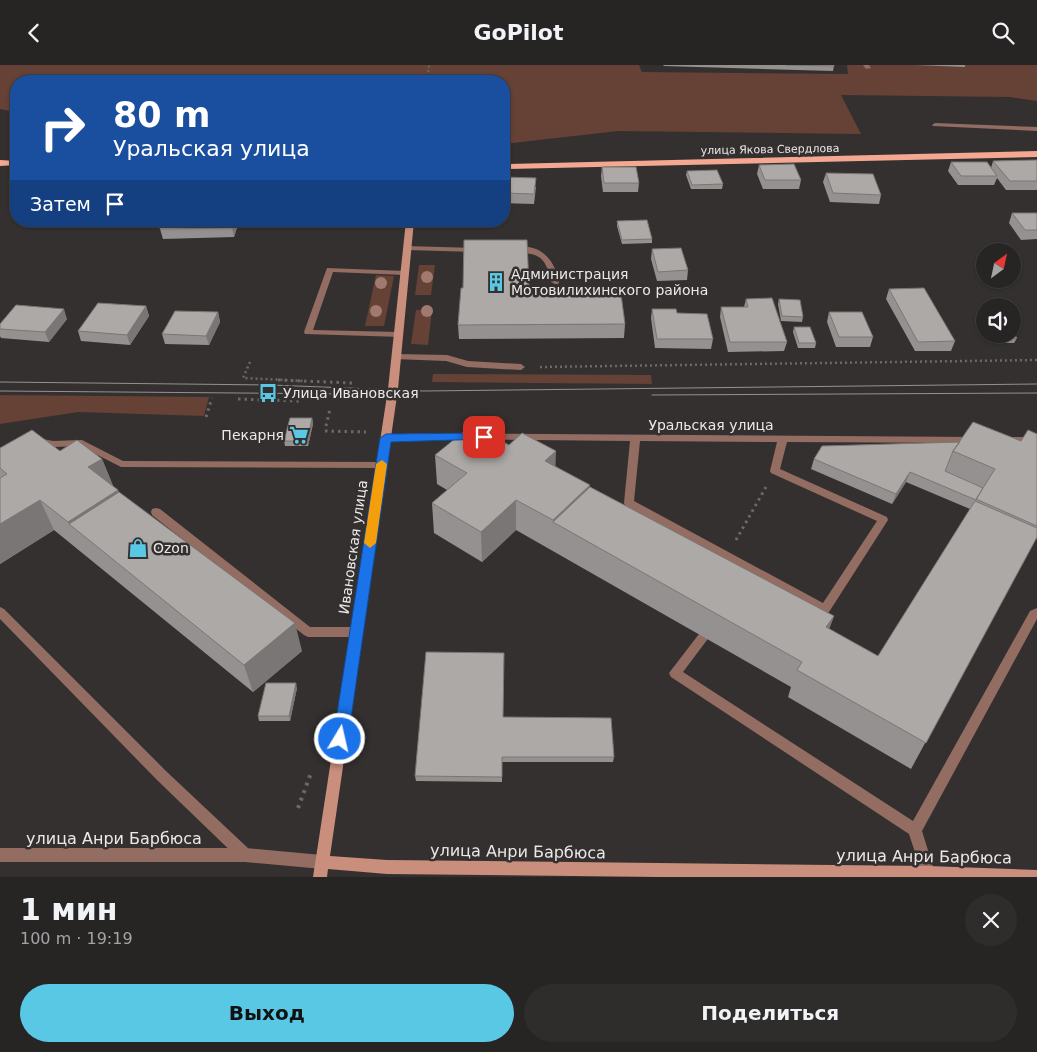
<!DOCTYPE html>
<html lang="ru">
<meta charset="utf-8">
<style>
:root{--surface:#272424;--page:#2f2c2c;--text:#f1f3f6;--muted:#a4a4a6;--line:#434141;--accent:#59c8e5}
body{margin:0;font-family:"DejaVu Sans",sans-serif;background:var(--page);color:var(--text);height:100vh;display:flex;flex-direction:column;font-size:19px;white-space:nowrap}
*{box-sizing:border-box;margin:0}
p{font-size:16px;color:var(--muted)}
.icon{flex:none;width:28px;height:28px;fill:none;stroke:currentColor;stroke-width:2;stroke-linecap:round;stroke-linejoin:round}
.map{position:relative;height:812px;overflow:hidden}
.side{display:flex;flex-direction:column;background:var(--surface);flex:1}
.side>*{flex:none}
.banner{position:absolute;left:10px;top:10px;width:500px;height:152px;border-radius:20px;box-shadow:0 1px 4px #0004,0 0 0 1px var(--line);background:#1a4fa0;color:#fff;overflow:hidden}
.needle{width:32px;rotate:33deg}
.buttons{position:absolute;left:976px;top:178px;display:grid;gap:10px}
.buttons a{display:grid;place-items:center;width:45px;height:45px;border-radius:50%;background:var(--surface);box-shadow:0 1px 4px #0004,0 0 0 1px var(--line);font-size:25px}
.pin{position:absolute;display:grid;place-items:center;width:42px;height:42px;color:#fff;margin:-21px;border-radius:10px;box-shadow:0 2px 8px #0006}
.me{position:absolute;width:55px;margin:-28px;rotate:9deg;stroke-linejoin:round;filter:drop-shadow(0 0 4px #0008)}
.turn{display:flex;align-items:center;gap:18px;height:105px;padding:0 20px;font-size:22px}
.turn .icon{width:65px;height:65px;stroke-width:2.5}
.turn b{display:block;font-size:35px;line-height:42px}
.then{display:flex;align-items:center;height:48px;padding:0 20px;background:#0003;gap:10px;font-size:19px}
.round{display:grid;place-items:center;flex:none;width:52px;height:52px;border-radius:26px;background:var(--page)}
.head{display:flex;align-items:center;justify-content:space-between;height:85px;padding:0 20px}
h1{font-size:30px;font-weight:700;line-height:38px}
.primary-button{display:flex;gap:10px;margin-top:auto;padding:10px 20px}
.primary-button a{flex:1;height:58px;border-radius:30px;background:var(--accent);color:#111;font-size:20px;font-weight:700;line-height:58px;text-align:center}
.primary-button a+a{background:var(--page);color:var(--text)}
header{display:flex;justify-content:space-between;align-items:center;height:65px;padding:0 20px;background:var(--surface);font-size:22px;font-weight:700}
.map>svg:first-child{display:block}
.green{fill:#654136}
.lines{fill:none;stroke-linecap:round;stroke-linejoin:round}
.path-far3{stroke:#6c6868;stroke-width:2;stroke-dasharray:2 2.5;stroke-linecap:butt}
.path-far2{stroke:#6c6868;stroke-width:2.5;stroke-dasharray:2 3;stroke-linecap:butt}
.path-far1{stroke:#6c6868;stroke-width:3;stroke-dasharray:2.5 4;stroke-linecap:butt}
.path{stroke:#6c6868;stroke-width:4;stroke-dasharray:3 5;stroke-linecap:butt}
.lane{fill:#936d62;fill-rule:evenodd}
.street{fill:#936d62;fill-rule:evenodd}
.secondary{fill:#ca8e7d;fill-rule:evenodd}
.primary{fill:#f4a891;fill-rule:evenodd}
.tram{stroke:#949190;stroke-width:1}
.tree{fill:#a17a6f}
.wall{fill:#959190}
.shaded-wall{fill:#797675}
.building{fill:#ada9a7;stroke:#797675}
.route{fill:#1a73e8;stroke:#114b97}
.slow{fill:#f59e0b}
.labels{text-anchor:middle;stroke-width:5;stroke-linejoin:round;paint-order:stroke}
.far-street-label{font-size:11px;fill:#ebe9e8;stroke:#343030}
.poi-label{font-size:14px;fill:#ebe9e8;stroke:#343030;text-anchor:start}
.street-label{font-size:14px;fill:#ebe9e8;stroke:#343030}
.near-street-label{font-size:16px;fill:#ebe9e8;stroke:#343030}
</style>
<header><svg class="icon" aria-label="back" viewBox="0 0 24 24"><path d="M15 5l-7 7 7 7"/></svg>GoPilot<svg class="icon" aria-label="search" viewBox="0 0 24 24"><circle cx="10" cy="10" r="6"/><path d="M15 15l6 6"/></svg></header>
<div class="map">
<svg width="1037" height="812" viewBox="0 0 1037 812">
<rect width="100%" height="100%" fill="#343030"/>
<path class="green" d="M0 0H639L642 7 848 9 847 0H1037V36L1009 32 841 30 861 69 618 66 504 79V16H16V47L0 44Z
M419 200H435L431 230H415Z
M376 210 394 211 384 261H365Z
M416 245H432L428 280 411 279Z
M433 309 651 310 652 319 432 317Z
M0 330 209 332 204 351 78 347 0 359Z"/>
<g class="lines">
<path class="path-far3" d="M427 16 429 0"/>
<path class="path-far2" d="M250 297 243 313 305 316
M540 302 1037 295"/>
<path class="path-far1" d="M278 315 352 318
M238 334 300 336
M206 352 212 333
M326 361 330 344
M325 366 366 367
M736 475 766 422"/>
<path class="path" d="M298 743 311 708"/>
<path class="lane" d="M863 0H869L871 3 866 4Z
M935 58 1037 62V66L933 61 932 60Z
M404 181 476 183 480 185 476 187 407 185H404Z
M512 182C539 178 554 192 559 217L558 219H555L551 217C545 188 538 190 512 186Z
M327 203 405 206 409 208 405 210 333 207 313 265 399 267 403 270 402 272 305 269 304 267Z
M397 289 447 290 468 296 521 299 525 302 521 305 467 302 446 296 394 294 393 292 394 290Z
M418 368 975 372 980 375 975 378 787 377 780 404 887 452 888 455 829 547 825 549 625 441 624 438 630 376 418 374 386 376 381 373 386 370ZM640 376 777 377 770 406 771 408 877 456 823 538 634 436Z
M1004 372H1037V378L1001 377 999 375Z
M38 373 53 376 82 375 123 396 381 397 386 400 381 403 121 402 80 381 53 382 35 378 33 376 35 374Z
M156 443 160 444 310 562H357L361 564 363 567 361 570 357 572H308L304 570 152 450 151 447 152 444Z
M0 542 4 544 167 707 250 785 252 790 250 795 245 797 240 795 157 715 0 554Z
M1037 543V554L922 766 935 808 933 812H923L909 769 671 612 669 608 699 569 703 567 707 569 709 572 707 575 683 607 913 756 1030 546Z"/>
<path class="street" d="M0 783H245L322 790 327 792 329 797 327 802 322 804 245 797H0Z"/>
<path class="secondary" d="M406 156H414L398 324 330 791 387 795 928 801 1037 805V812H658L387 809 328 804 327 812H313L388 324Z"/>
<path class="primary" d="M1037 86V92L504 104V99Z
M0 95 16 96V100L0 101Z"/>
<path class="tram" d="M0 317 271 320 424 326 1037 319
M0 326 355 329
M652 330 1037 328"/>
</g>
<g class="tree">
<circle cx="427" cy="212" r="6"/>
<circle cx="381" cy="218" r="6"/>
<circle cx="376" cy="246" r="6"/>
<circle cx="427" cy="246" r="6"/>
</g>
<path class="wall" d="M663 0H834V1L833 6 664 1Z
M916 0H965V2Z
M1037 95V125H1006L997 113 994 120H958L948 106 951 97 991 103 993 96Z
M759 100 801 115 799 124H763L757 109Z
M602 102 639 118 638 127H603L601 111Z
M687 106 723 119 722 124H691L686 110Z
M826 108 881 130 879 139 830 137 823 117Z
M504 112 536 122 534 139 504 138Z
M1012 148H1037V174L1021 175 1009 158Z
M239 156 234 172 163 174 160 164Z
M617 156 652 174V178L622 179 617 161Z
M652 184 688 205 687 215 657 216 651 194Z
M889 224 955 276 951 286H915L886 234Z
M746 234 787 277 784 286 728 287 720 252 721 242H744Z
M779 234 803 252 802 257 781 256 778 239Z
M146 241 149 251 130 280 81 276 78 266Z
M652 244 677 248 713 274 711 284 655 283 651 253Z
M218 247 220 257 209 280 165 279 162 269Z
M829 247 873 272 870 282H836L827 257Z
M67 254 49 277 1 273 0 271V259Z
M625 259 624 273 459 274 458 260Z
M794 262 816 278 815 283H798L793 267Z
M989 269H1012L1017 273 1014 278H994Z
M312 353 313 359 308 381H285L284 376Z
M1037 369V472L911 704 788 632 791 622 516 465 482 497 434 468 432 438 447 425 437 419 435 390 509 380 556 402 590 422 834 551 829 564 878 591 970 444 906 417 892 439 811 404 814 394 1021 376Z
M0 383 60 386 102 394 113 421 118 425 119 427 302 586 253 627 54 465 0 499Z
M297 623 290 656H259L258 651Z
M503 652 614 692 613 697H502V717L416 716 415 711Z"/>
<path class="shaded-wall" d="M234 156H239L234 172 232 163Z
M146 241 149 251 130 280 127 270Z
M64 244 67 254 49 277 45 267Z
M218 247 220 257 209 280 206 271Z
M312 353 313 359 308 381 307 376Z
M556 386 555 416 545 396Z
M102 394 114 423 88 402Z
M910 407 906 417 892 439 896 429Z
M590 420 588 450 553 457 552 485 553 455Z
M118 425 130 455 69 459 68 457Z
M40 435 54 465 0 499V459Z
M516 435V465L482 497 481 467Z
M834 551 824 578 826 562Z
M295 558 302 586 253 627 244 600Z
M296 618 297 623 290 656 289 651Z"/>
<path class="building" d="M786 0H834V1Z
M1037 95V116H1010L993 96Z
M951 97H987L997 111H961Z
M794 99 801 115H765L759 100Z
M602 102H636L639 118H604Z
M717 105 723 119 692 120 687 106Z
M826 108 873 109 881 130 833 128Z
M504 112 536 113 534 129 504 128Z
M1012 148H1037V165H1025Z
M647 155 652 174 622 175 617 156Z
M163 156H234L232 163 160 164Z
M464 175H527L529 222H620L625 259 458 260 461 223H463Z
M681 183 688 205 658 207 652 184Z
M924 223 955 276 918 277 889 224Z
M772 233 787 277H730L721 242H748L746 234Z
M779 234 800 235 803 252 782 251Z
M98 238 146 241 127 270 78 266Z
M16 240 64 244 45 267 0 264V259Z
M652 244H676L677 248 707 249 713 274H657Z
M175 246 218 247 206 271 162 269Z
M829 247H862L873 272H839Z
M794 262H810L816 278H799Z
M1012 266 1017 273H996L994 269H1012Z
M290 353H312L307 376H284Z
M973 357 1021 376 1028 365 1037 369V461L976 434 995 404 953 386Z
M472 360 509 380 522 368 556 386 545 396 590 420 553 455 516 435 481 467 432 438 467 408 435 390Z
M32 365 60 386 77 375 102 394 88 402 118 425 68 457 40 435 0 459V413L7 409 0 403V383Z
M960 377 953 386 945 406 983 423 976 435 910 407 896 429 814 394 822 381Z
M590 422 834 551 826 562 878 591 975 436 1037 463V472L926 678 797 605 802 597 553 457Z
M119 427 295 558 244 600 69 459Z
M426 587 504 588 503 652 611 653 614 692H502V712L415 711Z
M266 618H296L289 651H258Z"/>
<path class="route" d="M484 368 489 372 487 374 391 377 348 674 345 679 340 681 335 679 333 674 380 373 386 369Z"/>
<path class="slow" d="M382 395 387 399 376 478 370 483 364 478 376 399Z"/>
<defs>
<g id="building-bare" transform="scale(1.5)"><path d="M-4-6H4V6H1V3H-1V6H-4ZM-2.5-4.3h1.7v1.8h-1.7ZM.8-4.3h1.7v1.8H.8ZM-2.5-1h1.7V.8h-1.7ZM.8-1h1.7V.8H.8Z" fill="#59c8e5" stroke="#343030" stroke-width="2.5" paint-order="stroke"/></g>
<g id="bus-bare" transform="scale(1.5)"><path d="M-5-6H5V4H4V6H2V4H-2V6H-4V4H-5ZM-3.5-4V0h7V-4ZM-3.5 1.2v1.5H-2V1.2ZM2 1.2v1.5H3.5V1.2Z" fill="#59c8e5" stroke="#343030" stroke-width="2.5" paint-order="stroke"/></g>
<g id="supermarket-bare" transform="scale(1.5)"><path d="M-6-5.5h2.5l.6 2H6L4.5 2H-2.5L-4.4-4H-6ZM-1.5 3.2a1.3 1.3 0 1 0 .1 0ZM3 3.2a1.3 1.3 0 1 0 .1 0Z" fill="#59c8e5" stroke="#343030" stroke-width="2.5" paint-order="stroke"/></g>
<g id="shop-bare" transform="scale(1.5)"><path d="M-5-2.5h2.3a2.7 3.5 0 0 1 5.4 0H5L5.5 6h-11ZM-1.5-2.5h3a1.5 2.3 0 0 0-3 0Z" fill="#59c8e5" stroke="#343030" stroke-width="2.5" paint-order="stroke"/></g>
</defs>
<g fill-rule="evenodd">
<use href="#building-bare" x="496" y="217"/>
<use href="#bus-bare" x="268" y="328"/>
<use href="#supermarket-bare" x="299" y="370"/>
<use href="#shop-bare" x="138" y="483"/>
</g>
<g class="labels">
<g class="far-street-label">
<text transform="translate(770 84) rotate(-1)" y="4">улица Якова Свердлова</text>
</g>
<g class="poi-label">
<text x="511" y="214">Администрация<tspan x="511" dy="16">Мотовилихинского района</tspan></text>
<text x="283" y="333">Улица Ивановская</text>
<text x="284" y="375" text-anchor="end">Пекарня</text>
<text x="153" y="488">Ozon</text>
</g>
<g class="street-label">
<text x="711" y="365">Уральская улица</text>
<text transform="translate(353 482) rotate(-82)" y="5">Ивановская улица</text>
</g>
<g class="near-street-label">
<text x="114" y="779">улица Анри Барбюса</text>
<text transform="translate(518 786) rotate(1)" y="6">улица Анри Барбюса</text>
<text transform="translate(924 791) rotate(1)" y="6">улица Анри Барбюса</text>
</g>
</g>
</svg>
<div class="buttons">
<a><svg class="needle" viewBox="-14 -14 28 28"><path d="M0-13l5 13h-10z" fill="#e53935"/><path d="M0 13l5-13h-10z" fill="#a4a4a6"/></svg></a>
<a><svg class="icon" aria-label="sound" viewBox="0 0 24 24"><path d="M4 9h4l5-4v14l-5-4H4zM17 9q2 3 0 6"/></svg></a>
</div>
<div class="pin" style="left:484px;top:372px;background:#d93025"><svg class="icon" aria-label="arrive" viewBox="0 0 24 24"><path d="M6 21V4h12l-3 4 3 4H6"/></svg></div>
<svg class="me" style="left:340px;top:674px" viewBox="-20 -20 40 40"><circle r="17" fill="#1a73e8" stroke="#fff" stroke-width="3"/><path d="M0-11L8 9 0 5-8 9z" fill="#fff"/></svg>
<div class="banner">
<div class="turn"><svg class="icon" aria-label="right" viewBox="0 0 24 24"><path d="M7 20v-9h11M14 6l5 5-5 5"/></svg><div><b>80 m</b>Уральская улица</div></div>
<div class="then">Затем<svg class="icon" aria-label="arrive" viewBox="0 0 24 24"><path d="M6 21V4h12l-3 4 3 4H6"/></svg></div>
</div>
</div>
<section class="side">
<div class="head"><div><h1>1 мин</h1><p>100 m · 19:19</p></div><a class="round"><svg class="icon" aria-label="close" viewBox="0 0 24 24"><path d="M6 6l12 12M18 6L6 18"/></svg></a></div>
<div class="primary-button"><a>Выход</a><a>Поделиться</a></div>
</section>
